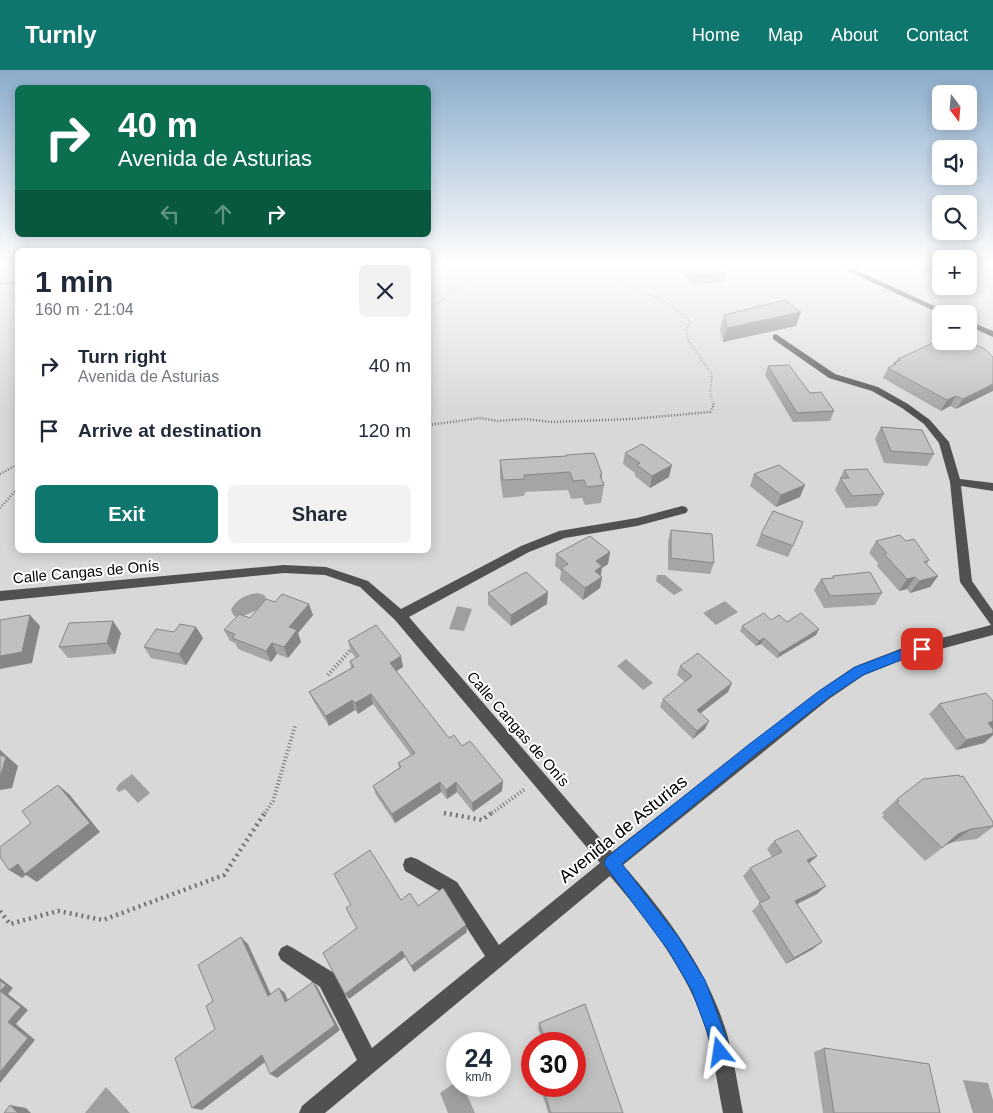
<!DOCTYPE html>
<meta charset="utf-8">
<style>
:root{--surface:#fff;--page:#f2f2f3;--text:#1f2937;--muted:#747a83;--accent:#0f766e}
body{margin:0;font-family:Helvetica,sans-serif;background:var(--page);color:var(--text);height:100vh;display:flex;flex-direction:column;font-size:19px;white-space:nowrap}
*{box-sizing:border-box;margin:0}
p{font-size:16px;color:var(--muted)}
.icon{flex:none;width:28px;height:28px;fill:none;stroke:currentColor;stroke-width:2;stroke-linecap:round;stroke-linejoin:round}
.map{position:relative;flex:1;overflow:hidden}
.details{position:absolute;left:15px;top:178px;width:416px;height:305px;display:flex;flex-direction:column;background:var(--surface);border-radius:8px;box-shadow:0 2px 12px #0003}
.details>*{flex:none}
.banner{position:absolute;left:15px;top:15px;width:416px;height:152px;border-radius:8px;box-shadow:0 2px 12px #0003;background:#0b6e4f;color:#fff;overflow:hidden}
.needle{width:32px;rotate:164deg}
.fabs{position:absolute;left:932px;top:15px;display:grid;gap:10px}
.fabs a{display:grid;place-items:center;width:45px;height:45px;border-radius:8px;background:var(--surface);box-shadow:0 2px 12px #0003;font-size:25px}
.speed{position:absolute;left:446px;top:962px;display:flex;gap:10px;font-size:25px;font-weight:700;text-align:center}
.speed>*{display:grid;place-content:center;width:65px;height:65px;border-radius:50%;background:var(--surface);box-shadow:0 2px 12px #0003;line-height:1}
.speed small{font-size:12px;font-weight:400}
.speed .limit{border:8px solid #d22;background:#fff;color:#111}
.pin{position:absolute;display:grid;place-items:center;width:42px;height:42px;color:#fff;margin:-21px;border-radius:10px;box-shadow:0 2px 8px #0006}
.me{position:absolute;width:55px;margin:-28px;rotate:345deg;stroke-linejoin:round;filter:drop-shadow(0 0 4px #0008)}
.turn{display:flex;align-items:center;gap:18px;height:105px;padding:0 20px;font-size:22px}
.turn .icon{width:65px;height:65px;stroke-width:2.5}
.turn b{display:block;font-size:35px;line-height:42px}
.lanes{display:flex;align-items:center;height:48px;padding:0 20px;background:#0003;justify-content:center;gap:25px;direction:ltr}
.lanes .off{opacity:.35}
.round{display:grid;place-items:center;flex:none;width:52px;height:52px;border-radius:8px;background:var(--page)}
.overview{display:flex;align-items:center;justify-content:space-between;height:85px;padding:0 20px}
h1{font-size:30px;font-weight:800;line-height:38px}
.button{display:flex;gap:10px;margin-top:auto;padding:10px 20px}
.button a{flex:1;height:58px;border-radius:8px;background:var(--accent);color:#fff;font-size:20px;font-weight:800;line-height:58px;text-align:center}
.button a+a{background:var(--page);color:var(--text)}
ul{padding:0;list-style:none}
li{display:flex;align-items:center;gap:15px;height:65px;padding:0 20px}
li div{flex:1}
li b{display:block;font-size:19px}
li em{font-style:normal}
header{display:flex;align-items:center;gap:30px;box-sizing:border-box;height:70px;padding:0 25px;background:var(--accent);color:#fff}
header strong{font-size:24px}
nav{display:flex;gap:28px;margin-inline-start:auto;font-size:18px}
.map>svg:first-child{display:block}
.green{fill:#d8d8d8;fill-rule:evenodd}
.water{fill:#9f9f9f}
.lines{fill:none;stroke-linecap:round;stroke-linejoin:round}
.stream{fill:#9f9f9f;fill-rule:evenodd}
.path-far3{stroke:#737373;stroke-width:2;stroke-dasharray:0.5 2;stroke-linecap:butt}
.path-far2{stroke:#737373;stroke-width:2.5;stroke-dasharray:1 2;stroke-linecap:butt}
.path-far1{stroke:#737373;stroke-width:4;stroke-dasharray:1 2.5;stroke-linecap:butt}
.path{stroke:#737373;stroke-width:4.5;stroke-dasharray:2 4;stroke-linecap:butt}
.minor{fill:#515151;fill-rule:evenodd}
.wall{fill:#a5a5a5}
.shaded-wall{fill:#868686}
.building{fill:#c0c0c0;stroke:#868686}
.route{fill:#1a73e8;stroke:#114b97}
.labels{text-anchor:middle;stroke-width:4;stroke-linejoin:round;paint-order:stroke}
.street-label{font-size:15px;fill:#000;stroke:#fff}
.near-street-label{font-size:18px;fill:#000;stroke:#fff}
</style>
<header>
<strong>Turnly</strong>
<nav><a>Home</a><a>Map</a><a>About</a><a>Contact</a></nav>
</header>
<div class="map">
<svg width="993" height="1043" viewBox="0 0 993 1043">
<rect width="100%" height="100%" fill="#fff"/>
<path class="green" d="M0 196H17L18 480H429V196H941V216H969V196H993V1043H0ZM941 244H969V271H941ZM458 974H500V1016H458ZM532 974H575V1016H532Z"/>
<path class="water" d="M657 505H665L683 520 674 525 656 511Z
M257 523 264 525 268 531C261 538 244 549 234 546L231 540C236 529 245 525 257 523Z
M725 531 738 542 716 555 703 543Z
M457 536 472 539 464 561 449 559Z
M626 589 653 613 643 620 617 596Z
M132 704 150 723 138 733 125 719 119 722 116 719 119 714Z
M963 1010 988 1013 993 1030V1043H973Z
M457 1011 458 1016H463L475 1043H448L440 1023Z
M106 1017 130 1043H85Z"/>
<g class="lines">
<path class="stream" d="M18 211V213L0 215V213Z"/>
<path class="path-far3" d="M599 196C616 215 641 220 663 231 673 236 682 245 691 252L686 260 689 272 712 304 710 324 713 333
M429 240 467 212 496 196"/>
<path class="path-far2" d="M429 355 481 348 497 351 525 349 551 352 632 349 710 342 714 335 713 332
M0 404 18 394
M0 438 18 418"/>
<path class="path-far1" d="M328 605 354 576
M265 743 273 731 295 656
M492 743 525 719"/>
<path class="path" d="M444 743 482 750 494 741
M0 841 10 854 58 841 103 850 224 805 266 741"/>
<path class="minor" d="M837 196H847L952 244H941Z
M969 251 993 261V267L969 256Z
M776 264 835 304 878 317 908 334 930 350 949 372 960 409 993 413V421L961 416 972 511 993 541V565L907 588 864 605 829 629 623 795C666 844 708 900 727 964 734 990 738 1017 743 1043H723C718 1017 714 990 707 964 691 905 649 852 610 806L325 1043H299L302 1036 357 990 320 917 281 890 278 884 281 878 287 875 293 878 334 903 372 978 485 886 445 824 405 801 403 795 405 789 411 787 417 789 457 812 499 875 600 793 395 550 360 517 325 505 284 503 0 531V521L284 495 326 497 368 511 401 539 521 476 559 461 637 448 682 436 686 437 688 440 686 443 637 456 565 468 529 482 409 547 612 782 819 621 854 597 900 579 991 555 960 512 950 412 939 373 924 354 902 338 872 321 829 308 773 269V265Z"/>
</g>
<path class="wall" d="M674 196H719L726 204 724 212 693 214Z
M912 196H941V201L922 203Z
M724 245 796 256 723 272 720 259Z
M993 287 956 339 950 336 941 341 883 308 888 298 892 296 894 293 896 292 898 289Z
M768 296 810 323 834 341 830 351 793 352 765 305Z
M881 357 934 384 927 396 884 393 875 369Z
M625 383 669 407 650 418 635 406V403L623 394Z
M566 385 602 404V409L604 415 601 433 585 435 582 428 571 429 568 420 525 422 524 426 503 428 500 408V390L566 386Z
M844 400 884 424 877 436 846 438 835 420Z
M754 404 800 427 776 437 750 416Z
M671 460 714 493 710 504 668 500V471Z
M761 464 793 476 788 487 756 476Z
M876 471H906L929 490 927 494 938 506 930 517 910 523 907 519 899 521 877 496 878 493 869 483Z
M610 482 608 494 602 498 601 505 602 507 600 518 583 530 560 510 561 501 555 496 556 484Z
M833 506 882 523 875 535 824 538 814 520 821 509 832 508Z
M488 523 547 534 511 556 488 535Z
M275 532 313 545 298 563 301 572 288 588 277 584 271 592 238 579 235 573 230 571 224 560 250 548Z
M771 550 816 565 777 588 761 574 756 576 740 561 742 556Z
M121 563 115 584 68 588 59 577Z
M203 568 186 595 151 588 144 577Z
M348 571 403 597 396 601 449 668 462 676 502 721 473 742 457 722 447 729 441 722 395 753 376 725 373 716 399 698 398 693 411 685 373 634 358 644 355 640 329 656 314 632 309 622 351 598 350 591 356 588 351 582Z
M680 596 728 622 700 643 705 659 693 669 660 637 663 629 685 612 677 605Z
M993 631V665L984 673 956 680 929 644 939 634Z
M897 729 993 752V757L977 769 953 772 946 775 925 791 882 747 884 745 882 743Z
M774 771 817 786 809 793 817 824 797 834 813 879 786 894 752 841 760 833 743 806 750 798 772 787 767 779Z
M401 830 418 836 467 862 414 902 405 887 349 929 345 924Z
M539 953 623 1043H548L540 1016H575L542 970 538 958Z
M532 974V993L528 979 529 975Z
M824 978 940 1043H823L814 982Z"/>
<path class="shaded-wall" d="M926 196H941V201L922 203Z
M801 242 796 256 723 272 727 258Z
M993 314V321L956 339 963 329Z
M956 326 950 336 941 341 947 330Z
M672 395 669 407 650 418 652 406Z
M805 415 800 427 776 437 781 425Z
M610 482 608 494 602 498 600 507 593 512 596 491Z
M938 506 930 517 910 523 919 511Z
M602 507 600 518 583 530 585 518Z
M915 507 907 519 899 521 907 509Z
M548 522 547 534 511 556V545Z
M309 534 313 545 298 563 301 572 288 588 284 577 289 557Z
M30 545 40 556 32 593 0 599V586Z
M113 551 121 563 115 584 107 573Z
M196 557 203 568 186 595 179 584Z
M819 559 816 565 777 588 780 583Z
M764 568 761 574 756 576 759 571Z
M272 573 277 584 271 592 266 581Z
M401 586 403 597 392 604 390 593Z
M732 613 728 622 693 649 697 640Z
M371 624 373 634 358 644 355 633Z
M352 630 355 640 329 656 326 646Z
M709 651 705 659 693 669 697 661Z
M993 651V659L988 653Z
M993 663V665L984 673 956 680 966 670Z
M0 680 18 696 12 718 0 720Z
M503 711 502 721 473 742 472 733Z
M440 712 441 722 395 753 392 744Z
M456 712 457 722 447 729 446 720Z
M58 715 69 724 100 762 37 812 26 805 22 808 9 800Z
M971 759 953 772 941 777 958 764Z
M817 786 808 794 807 790Z
M826 816 817 824 787 839 795 831Z
M466 855 467 862 414 902 411 896Z
M241 867 248 874 274 931 268 926Z
M822 872 813 879 786 894 794 888Z
M402 881 405 887 349 929 345 924Z
M0 908 13 918 8 924 28 940 16 954 35 970 0 1013V1002L8 952 0 921Z
M313 912 318 918 340 960 277 1008 270 1004Z
M279 918 285 923 291 938 285 932Z
M262 985 269 989 202 1040 192 1038Z
M10 1035 26 1038 31 1043H18Z"/>
<path class="building" d="M684 196H719L726 204 695 206Z
M785 230 801 242 727 258 724 245Z
M941 269V271H968L985 279 993 287V314L963 329 956 326 947 330 888 298 896 294 894 293 900 290 898 289Z
M789 295 810 323 821 322 834 341 797 343 768 296Z
M881 357 922 360 934 384 891 381Z
M642 374 672 395 652 406 637 395 640 393 625 383Z
M594 383 602 404 600 405 604 415 587 417 584 410 573 411 570 402 524 405 525 409 503 410 500 390 567 386 566 385Z
M779 395 805 415 781 425 754 404Z
M867 399 884 424 852 426 840 408H849L844 400Z
M773 441 803 452 793 476 761 464Z
M671 460 712 464 714 493 671 488Z
M900 465 906 471 914 469 929 490 924 492 938 506 919 511 915 507 907 509 884 484 887 483 876 471Z
M590 466 610 482 596 491 602 496 595 501 602 507 585 518 561 498 568 494 556 484Z
M526 502 548 522 511 545 488 523Z
M870 502 882 523 830 526 821 509 834 508 833 506Z
M282 524 309 534 289 557 297 560 284 577 272 573 266 581 232 568 235 564 224 560 239 544 250 548 266 529 275 532Z
M764 543 771 550 779 545 787 552 801 543 819 559 780 583 764 568 759 571 742 556Z
M30 545 22 582 0 586V550Z
M113 551 107 573 59 577 69 553Z
M180 554 196 557 179 584 144 577 156 559 174 562Z
M376 555 401 586 390 593 449 668 454 665 462 676 470 671 503 711 472 733 456 712 446 720 440 712 392 744 373 716 401 697 398 693 415 683 371 624 355 633 352 630 326 646 309 622 354 597 350 591 359 586 348 571Z
M698 583 732 613 697 640 709 651 697 661 663 629 692 606 680 596Z
M986 623 993 631V651L988 653 993 659V663L966 670 939 634Z
M0 685 6 687 0 708Z
M959 705 960 707 963 706 993 752V756L971 759 958 764 942 778 897 733 899 731 897 729 923 709Z
M58 715 90 753 25 804 18 794 9 800 0 787V777L31 753 22 741Z
M798 760 817 786 807 790 826 816 795 831 822 872 794 888 759 833 770 828 750 798 782 782 774 771Z
M370 780 401 830 410 823 418 836 443 818 466 855 411 896 402 881 345 924 323 883 357 858 346 838 351 835 334 804Z
M241 867 268 926 279 918 285 932 313 912 335 955 270 1004 262 985 192 1038 175 988 215 959 206 936 213 931 198 895Z
M0 911 6 915 0 921 21 937 8 952 28 968 0 1002Z
M585 934 623 1043H551L542 1016H575V974H533L545 969 539 953Z
M532 974V985L529 975Z
M824 978 929 994 940 1043H834Z
M10 1035 18 1043H4Z"/>
<linearGradient id="sky" x2="0" y2="1"><stop stop-color="#8baccb"/><stop offset="0.57" stop-color="#fff"/><stop offset="1" stop-color="#fff" stop-opacity="0"/></linearGradient>
<rect width="993" height="342" fill="url(#sky)"/>
<path class="route" d="M922 574 927 575 928 579 927 582 906 588 863 605 828 628 756 684 622 794 679 868 705 910 725 964 730 982 727 989 720 991 714 989 708 964 692 921 668 880 604 794 606 788 747 676 819 621 855 597 900 580Z"/>
<g class="labels">
<g class="street-label">
<text transform="translate(86 502) rotate(-5)" y="5">Calle Cangas de Onís</text>
<text transform="translate(518 659) rotate(49)" y="5">Calle Cangas de Onís</text>
</g>
<g class="near-street-label">
<text transform="translate(623 759) rotate(-39)" y="6">Avenida de Asturias</text>
</g>
</g>
</svg>
<div class="fabs">
<a><svg class="needle" viewBox="-14 -14 28 28"><path d="M0-13l5 13h-10z" fill="#e53935"/><path d="M0 13l5-13h-10z" fill="#747a83"/></svg></a>
<a><svg class="icon" aria-label="sound" viewBox="0 0 24 24"><path d="M4 9h4l5-4v14l-5-4H4zM17 9q2 3 0 6"/></svg></a>
<a><svg class="icon" aria-label="search" viewBox="0 0 24 24"><circle cx="10" cy="10" r="6"/><path d="M15 15l6 6"/></svg></a>
<a>+</a>
<a>−</a>
</div>
<div class="speed"><div>24<small>km/h</small></div><div class="limit">30</div></div>
<div class="pin" style="left:922px;top:579px;background:#d93025"><svg class="icon" aria-label="arrive" viewBox="0 0 24 24"><path d="M6 21V4h12l-3 4 3 4H6"/></svg></div>
<svg class="me" style="left:720px;top:982px" viewBox="-20 -20 40 40"><path d="M0-17L14 15 0 8-14 15z" fill="#1a73e8" stroke="#fff" stroke-width="4"/></svg>
<div class="banner">
<div class="turn"><svg class="icon" aria-label="right" viewBox="0 0 24 24"><path d="M7 20v-9h11M14 6l5 5-5 5"/></svg><div><b>40 m</b>Avenida de Asturias</div></div>
<div class="lanes"><svg class="icon off" aria-label="left" viewBox="0 0 24 24"><path d="M17 20v-9H6M10 6l-5 5 5 5"/></svg><svg class="icon off" aria-label="ahead" viewBox="0 0 24 24"><path d="M12 20V5M6 11l6-6 6 6"/></svg><svg class="icon" aria-label="right" viewBox="0 0 24 24"><path d="M7 20v-9h11M14 6l5 5-5 5"/></svg></div>
</div>
<section class="details">
<div class="overview"><div><h1>1 min</h1><p>160 m · 21:04</p></div><a class="round"><svg class="icon" aria-label="close" viewBox="0 0 24 24"><path d="M6 6l12 12M18 6L6 18"/></svg></a></div>
<ul>
<li><svg class="icon" aria-label="right" viewBox="0 0 24 24"><path d="M7 20v-9h11M14 6l5 5-5 5"/></svg><div><b>Turn right</b><p>Avenida de Asturias</p></div><em>40 m</em></li>
<li><svg class="icon" aria-label="arrive" viewBox="0 0 24 24"><path d="M6 21V4h12l-3 4 3 4H6"/></svg><div><b>Arrive at destination</b></div><em>120 m</em></li>
</ul>
<div class="button"><a>Exit</a><a>Share</a></div>
</section>
</div>
